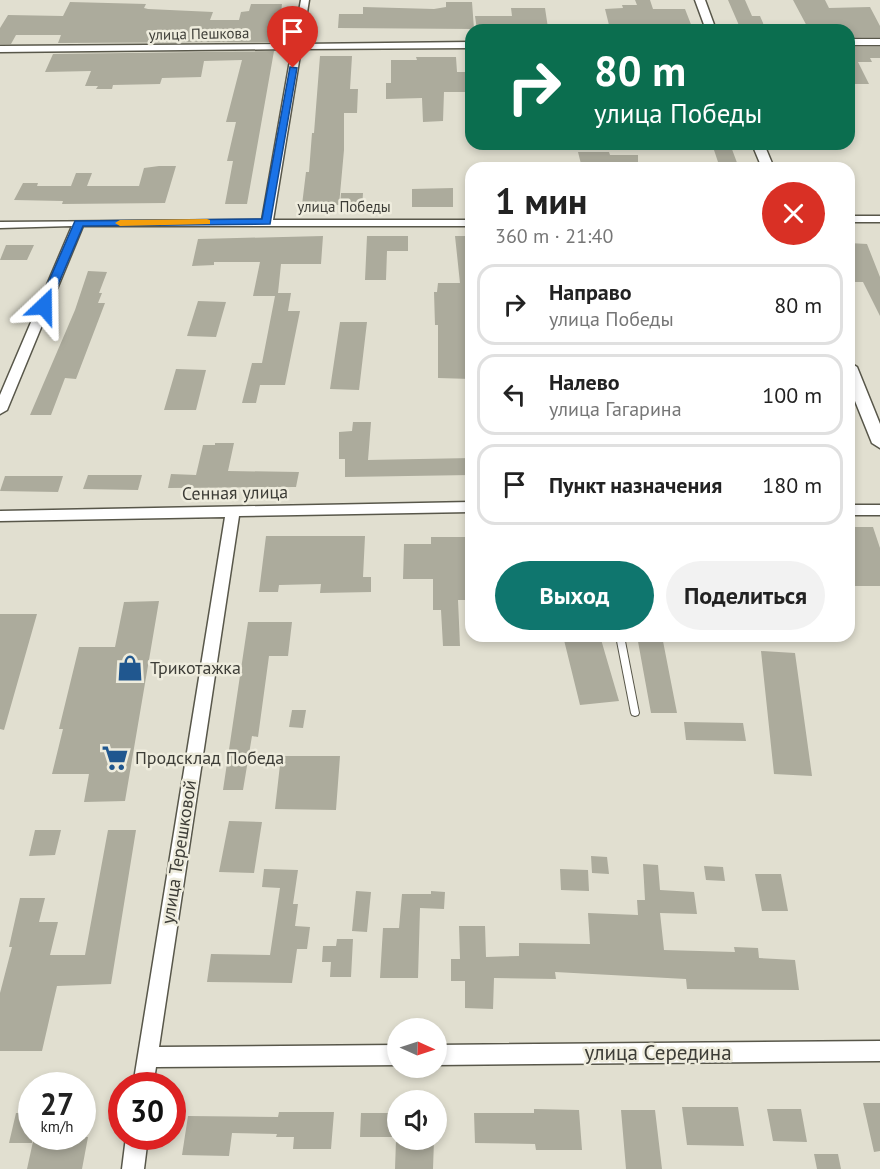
<!DOCTYPE html>
<html lang="ru">
<meta charset="utf-8">
<style>
:root{--surface:#fff;--page:#f2f2f2;--text:#222;--muted:#767676;--line:#e0e0e0;--accent:#0f766e}
body{margin:0;font-family:"PT Sans",sans-serif;background:var(--page);color:var(--text);height:100vh;display:flex;flex-direction:column;font-size:22px;white-space:nowrap}
*{box-sizing:border-box;margin:0}
p{font-size:20px;color:var(--muted)}
.icon{flex:none;width:33px;height:33px;fill:none;stroke:currentColor;stroke-width:2;stroke-linecap:round;stroke-linejoin:round}
.map{position:relative;flex:1;overflow:hidden}
.side{position:absolute;left:465px;top:162px;width:390px;height:480px;display:flex;flex-direction:column;background:var(--surface);border-radius:18px;box-shadow:0 3px 9px #0003}
.side>*{flex:none}
.guide{position:absolute;left:465px;top:24px;width:390px;height:126px;border-radius:18px;box-shadow:0 3px 9px #0003;background:#0b6e4f;color:#fff;overflow:hidden}
.needle{width:39px;rotate:93deg}
.controls{position:absolute;left:387px;top:1018px;display:grid;gap:12px}
.controls a{display:grid;place-items:center;width:60px;height:60px;border-radius:50%;background:var(--surface);box-shadow:0 3px 9px #0003;font-size:30px}
.speed{position:absolute;left:18px;top:1072px;display:flex;gap:12px;font-size:30px;font-weight:700;text-align:center}
.speed>*{display:grid;place-content:center;width:78px;height:78px;border-radius:50%;background:var(--surface);box-shadow:0 3px 9px #0003;line-height:1}
.speed small{font-size:15px;font-weight:400}
.speed .limit{border:9px solid #d22;background:#fff;color:#111}
.pin{position:absolute;display:grid;place-items:center;width:51px;height:51px;color:#fff;margin:-62px -26px;border-radius:50% 50% 50% 0;rotate:-45deg;box-shadow:0 0 6px #0007}
.pin .icon{rotate:45deg}
.me{position:absolute;width:66px;margin:-33px;rotate:23deg;stroke-linejoin:round;filter:drop-shadow(0 0 4px #0008)}
.turn{display:flex;align-items:center;gap:21px;height:126px;padding:0 30px;font-size:27px}
.turn .icon{width:78px;height:78px;stroke-width:2.5}
.turn b{display:block;font-size:42px;line-height:51px}
.round{display:grid;place-items:center;flex:none;width:63px;height:63px;border-radius:32px;background:var(--page)}
.overview{display:flex;align-items:center;justify-content:space-between;height:102px;padding:0 30px}
h1{font-size:36px;font-weight:700;line-height:45px}
.cta{display:flex;gap:12px;margin-top:auto;padding:12px 30px}
.cta a{flex:1;height:69px;border-radius:36px;background:var(--accent);color:#fff;font-size:24px;font-weight:700;line-height:69px;text-align:center}
.cta a+a{background:var(--page);color:var(--text)}
ul{padding:0;list-style:none}
li{display:flex;align-items:center;gap:18px;height:81px;margin:0 12px 9px;padding:0 18px;border:3px solid var(--line);border-radius:18px}
li div{flex:1}
li b{display:block;font-size:22px}
li em{font-style:normal}
.map>svg:first-child{display:block}
.building{fill:#acab9c}
.lines{fill:none;stroke-linecap:round;stroke-linejoin:round}
.service-casing{stroke:#58574a;stroke-width:2}
.minor-casing{stroke:#58574a;stroke-width:3}
.tertiary-casing{stroke:#58574a;stroke-width:3}
.service{fill:#fff;fill-rule:evenodd}
.minor{fill:#fff;fill-rule:evenodd}
.tertiary{fill:#fff;fill-rule:evenodd}
.route{fill:#1a73e8;stroke:#114b97;stroke-width:1.5}
.slow{fill:#f59e0b}
.labels{text-anchor:middle;stroke-width:5;stroke-linejoin:round;paint-order:stroke}
.far-street-label{font-size:15px;fill:#3d3d37;stroke:#eeecdd}
.street-label{font-size:18px;fill:#3d3d37;stroke:#eeecdd}
.poi-label{font-size:18px;fill:#3d3d37;stroke:#eeecdd;text-anchor:start}
.near-street-label{font-size:21px;fill:#3d3d37;stroke:#eeecdd}
</style>
<div class="map">
<svg width="880" height="1169" viewBox="0 0 880 1169">
<rect width="100%" height="100%" fill="#e1dfd0"/>
<path class="building" d="M635 0H650L653 9H685L692 27 625 28 624 25H609L605 9 623 8 622 5H637Z
M728 0H745L752 16H760L766 30H741Z
M793 0H825L829 8 870 7 880 26V37H849V30H809Z
M70 2 146 4 144 8 148 9 213 12 210 20H239L241 12 249 11 251 4H282L279 32H277L275 42 58 43 61 35H16L11 44H0V28L8 15 63 16Z
M446 2H472L474 29 338 28 339 14H363V7L434 9 446 7Z
M511 8H545L548 28 477 30 475 16H512Z
M849 47H880V58H870L872 62H858L869 84H849Z
M274 51 247 204H225L233 161H227L236 122H226L242 60 204 61 201 77 162 78 160 84 113 85 112 89H96L98 86H85L91 71 45 72 53 54Z
M320 56H352L350 89H358L357 113H344V150L339 205H302L306 172H309L312 133H314Z
M416 57H456L457 72H471V92H444L443 121 423 122 422 98 386 99V83H391V60H417Z
M712 144H730L739 168H720Z
M578 152H609L610 155H638V168H582Z
M159 166H176L165 203 62 204 63 201 14 200 23 183H38L37 186H71L76 173H92L87 186H139L144 168Z
M453 188V207H412V189Z
M341 193H363L362 208H340Z
M323 236 321 264H281L278 293H291L288 311H300L285 385H260L256 403H242L252 363H262L275 296H253L260 262H214V265L192 266 198 239Z
M367 236H408V251H387L386 280H365Z
M455 236H470V283L468 284H471V379L438 378V325H435L434 292H437L438 283H460Z
M849 243 867 244 880 277V316L863 282H852L849 274Z
M6 245H34L27 260H0Z
M88 271 107 272 99 293H102L98 303H105L76 379 65 378 51 415H30L75 310Z
M198 301 226 302 216 337 187 336Z
M340 322H367L359 390 330 389Z
M176 369 206 370 196 410H164Z
M353 422H371L368 460 471 458V475L345 477V459H339V432L352 431Z
M215 443H234L228 471 299 472 296 487 168 488 171 474 196 475 203 445H215Z
M88 475H142L138 490 83 489Z
M5 476H63L58 492 0 491Z
M849 527H873L880 548V586H849Z
M266 536H365L363 577H371V592L320 593 321 584 279 585 278 592H259Z
M431 537H471V600H458L460 646H443L441 610H433V579H403L404 544H431Z
M159 601 125 801 84 802 89 774H52L63 729H59L79 647H115L124 602Z
M0 614H37L4 730 0 729Z
M248 622H292L288 656H269L258 737 252 736 243 790H223Z
M563 636H600L619 701 580 705Z
M637 636H662L677 713H651Z
M761 651 795 653 812 776 774 774Z
M292 710H306L303 728 289 727Z
M684 722 743 723 746 741 686 740Z
M281 756H340L336 810 275 809Z
M229 821 262 822 254 873 219 872Z
M35 830H61L55 855 29 856Z
M108 830H136L111 984 57 986 42 1051H0V993L12 947H9L20 898H45L39 922H58L50 955H85Z
M591 856 607 857 609 874 592 873Z
M643 864 658 865 660 890 694 892 697 914 660 913 664 950 735 952 734 947 758 948 759 958 795 960 799 990 687 989 686 979 555 972 556 979 494 978 493 1009 465 1008V981H451V959H460L459 926H485L486 957 519 956V943L590 944 588 913 638 915 637 900H645Z
M704 866 723 867 725 881 706 880Z
M264 869 298 870 293 904H298L295 926 310 927 307 949H297L292 983 207 982 211 954 270 955 280 888 262 887Z
M560 869 588 870 589 891 561 890Z
M755 874H781L788 911H762Z
M356 891 371 892 367 932 352 931Z
M431 891 445 892 444 909 420 908 418 978H380L383 928H399L402 894H431Z
M337 939H353L351 977H330L331 962H322L323 946H336Z
M863 1103H880V1151L874 1152Z
M682 1107H738L744 1146 687 1145Z
M534 1109 579 1110 582 1150H536L535 1144 475 1143 474 1113H534Z
M767 1109H801L807 1142 773 1141Z
M621 1110H655L662 1169H626Z
M279 1112H334L331 1149H293L294 1137H276L277 1134 232 1133 229 1156 182 1155 188 1116 278 1117Z
M16 1113H32V1143H9Z
M361 1113H398V1137H360Z
M34 1137H88L82 1169H27Z
M396 1140H434L433 1169H395Z
M814 1154H838L841 1169H817Z"/>
<g class="lines">
<g class="service-casing">
<path id="service" d="M616 636H624L639 713 638 715 635 716 632 715 631 713Z"/>
</g>
<g class="minor-casing">
<path id="minor" d="M301 0H309L302 44 471 42V48L301 49 273 220H471V226H83L7 410 0 414V395L72 226 0 228V222L262 220 292 49 0 52V46L293 44Z
M849 39H880V45H849Z
M849 216H880V222H849Z
M471 502V512L239 516 159 1047 398 1045V1065L156 1067 153 1086H133L225 517 0 521V511Z
M849 505H880V515H849Z
M880 1041V1061L436 1065V1045Z
M126 1137H148L144 1169H122Z"/>
</g>
<g class="tertiary-casing">
<path id="tertiary" d="M695 0H705L716 30H706Z
M752 144H764L774 168H762Z
M849 362 857 367 880 424V448L872 443 849 386Z"/>
</g>
<use href="#service" class="service"/>
<use href="#minor" class="minor"/>
<use href="#tertiary" class="tertiary"/>
</g>
<path class="route" d="M290 67 297 68 270 224 83 226 49 306 48 308H40L38 306 75 221 262 219Z"/>
<path class="slow" d="M207 219 210 220V224L120 226 115 223 120 220Z"/>
<defs>
<g id="shop-bare" transform="scale(2.07)"><path d="M-5-2.5h2.3a2.7 3.5 0 0 1 5.4 0H5L5.5 6h-11ZM-1.5-2.5h3a1.5 2.3 0 0 0-3 0Z" fill="#20578f" stroke="#eeecdd" stroke-width="2.5" paint-order="stroke"/></g>
<g id="supermarket-bare" transform="scale(2.07)"><path d="M-6-5.5h2.5l.6 2H6L4.5 2H-2.5L-4.4-4H-6ZM-1.5 3.2a1.3 1.3 0 1 0 .1 0ZM3 3.2a1.3 1.3 0 1 0 .1 0Z" fill="#20578f" stroke="#eeecdd" stroke-width="2.5" paint-order="stroke"/></g>
</defs>
<g fill-rule="evenodd">
<use href="#shop-bare" x="130" y="668"/>
<use href="#supermarket-bare" x="115" y="758"/>
</g>
<g class="labels">
<g class="far-street-label">
<text transform="translate(199 34) rotate(-1)" y="5">улица Пешкова</text>
<text x="344" y="212">улица Победы</text>
</g>
<g class="street-label">
<text transform="translate(235 493) rotate(-1)" y="6">Сенная улица</text>
<text transform="translate(179 852) rotate(-81)" y="6">улица Терешковой</text>
</g>
<g class="poi-label">
<text x="150" y="674">Трикотажка</text>
<text x="135" y="764">Продсклад Победа</text>
</g>
<g class="near-street-label">
<text x="658" y="1060">улица Середина</text>
</g>
</g>
</svg>
<div class="controls">
<a><svg class="needle" viewBox="-14 -14 28 28"><path d="M0-13l5 13h-10z" fill="#e53935"/><path d="M0 13l5-13h-10z" fill="#767676"/></svg></a>
<a><svg class="icon" aria-label="sound" viewBox="0 0 24 24"><path d="M4 9h4l5-4v14l-5-4H4zM17 9q2 3 0 6"/></svg></a>
</div>
<div class="speed"><div>27<small>km/h</small></div><div class="limit">30</div></div>
<div class="pin" style="left:293px;top:68px;background:#d93025"><svg class="icon" aria-label="arrive" viewBox="0 0 24 24"><path d="M6 21V4h12l-3 4 3 4H6"/></svg></div>
<svg class="me" style="left:44px;top:306px" viewBox="-20 -20 40 40"><path d="M0-17L14 15 0 8-14 15z" fill="#1a73e8" stroke="#fff" stroke-width="4"/></svg>
<div class="guide">
<div class="turn"><svg class="icon" aria-label="right" viewBox="0 0 24 24"><path d="M7 20v-9h11M14 6l5 5-5 5"/></svg><div><b>80 m</b>улица Победы</div></div>
</div>
<section class="side">
<div class="overview"><div><h1>1 мин</h1><p>360 m · 21:40</p></div><a class="round" style="background:#d93025;color:#fff"><svg class="icon" aria-label="close" viewBox="0 0 24 24"><path d="M6 6l12 12M18 6L6 18"/></svg></a></div>
<ul>
<li><svg class="icon" aria-label="right" viewBox="0 0 24 24"><path d="M7 20v-9h11M14 6l5 5-5 5"/></svg><div><b>Направо</b><p>улица Победы</p></div><em>80 m</em></li>
<li><svg class="icon" aria-label="left" viewBox="0 0 24 24"><path d="M17 20v-9H6M10 6l-5 5 5 5"/></svg><div><b>Налево</b><p>улица Гагарина</p></div><em>100 m</em></li>
<li><svg class="icon" aria-label="arrive" viewBox="0 0 24 24"><path d="M6 21V4h12l-3 4 3 4H6"/></svg><div><b>Пункт назначения</b></div><em>180 m</em></li>
</ul>
<div class="cta"><a>Выход</a><a>Поделиться</a></div>
</section>
</div>
